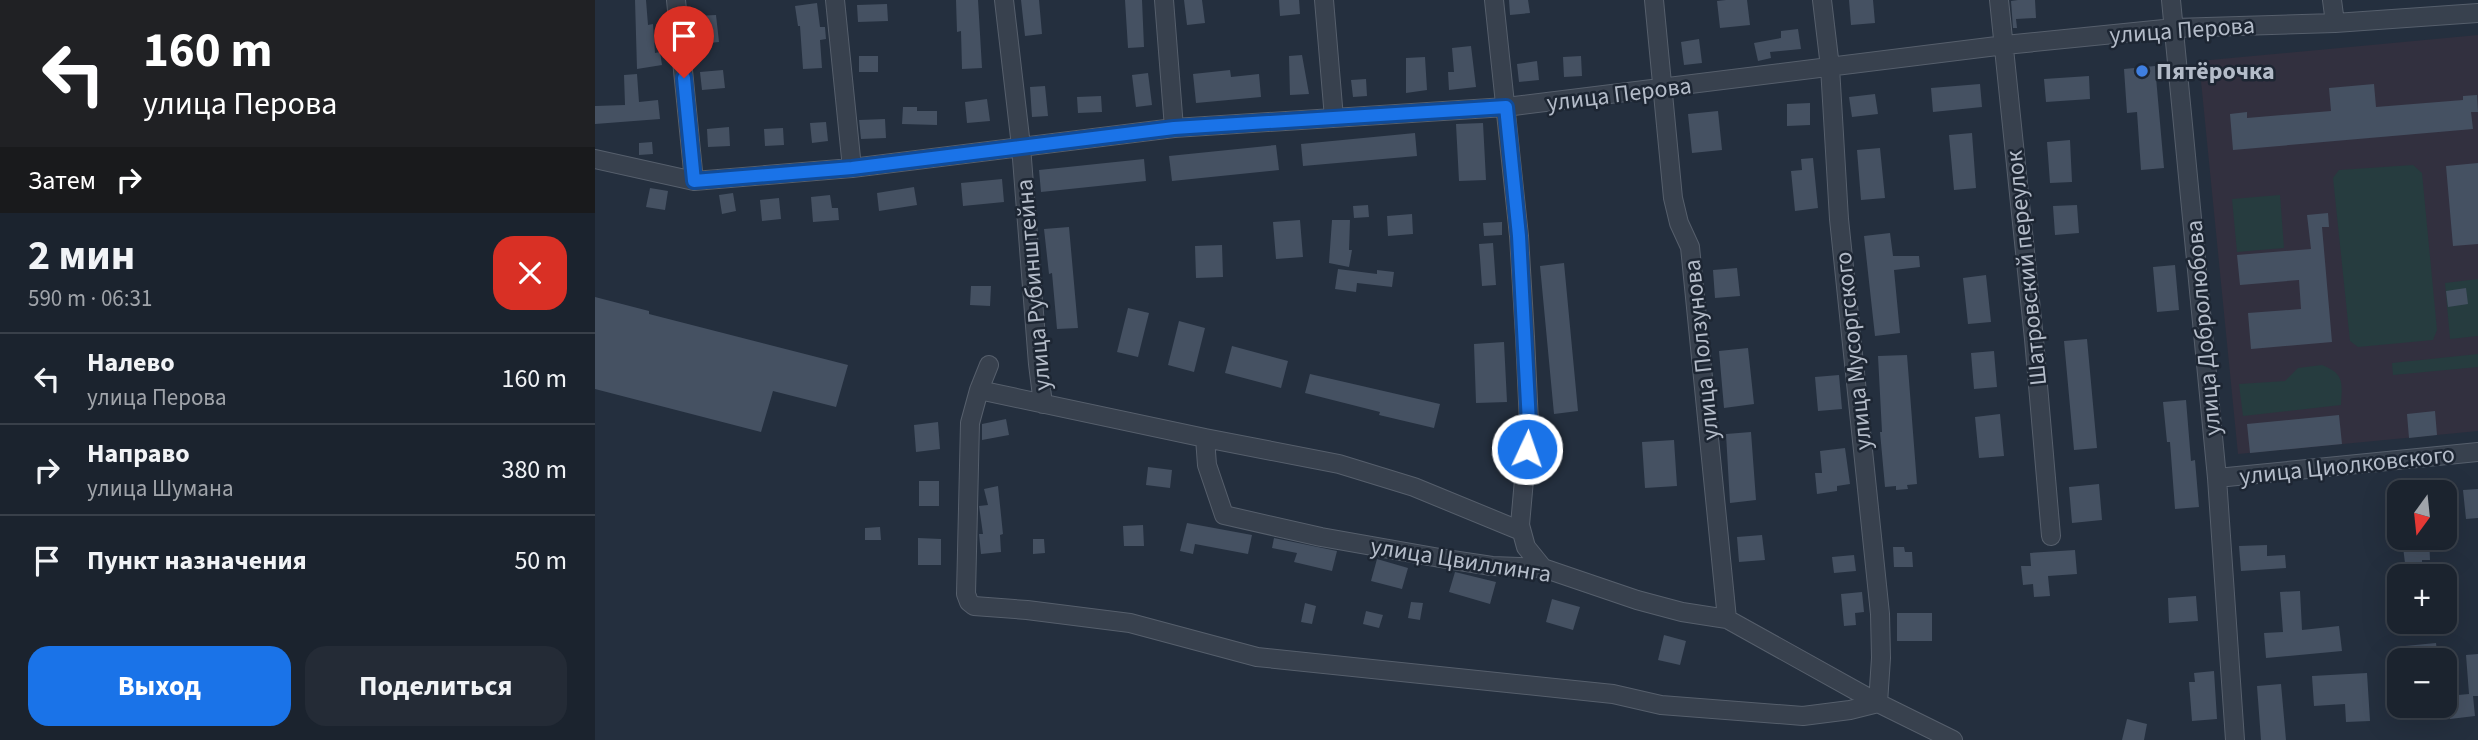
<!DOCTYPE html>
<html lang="ru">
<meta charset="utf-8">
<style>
:root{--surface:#1b232e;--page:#242b36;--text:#f1f3f6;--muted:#a0a4aa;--line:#39404a;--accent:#1a73e8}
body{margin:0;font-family:"Source Sans 3",sans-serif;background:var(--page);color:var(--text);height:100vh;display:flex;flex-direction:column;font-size:26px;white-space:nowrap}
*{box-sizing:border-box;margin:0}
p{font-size:23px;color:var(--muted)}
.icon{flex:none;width:38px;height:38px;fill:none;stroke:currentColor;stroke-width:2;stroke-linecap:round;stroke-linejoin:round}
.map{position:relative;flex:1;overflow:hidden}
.sheet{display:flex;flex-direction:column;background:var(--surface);width:595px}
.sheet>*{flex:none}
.top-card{background:#202124;color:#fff;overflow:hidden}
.needle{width:46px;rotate:195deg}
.buttons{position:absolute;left:1792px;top:480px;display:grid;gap:14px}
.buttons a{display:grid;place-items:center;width:70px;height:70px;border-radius:14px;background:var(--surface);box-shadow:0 7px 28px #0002,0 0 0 2px var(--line);font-size:35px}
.pin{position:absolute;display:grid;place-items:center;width:60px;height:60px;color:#fff;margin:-72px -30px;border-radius:50% 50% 50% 0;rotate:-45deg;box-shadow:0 0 7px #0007}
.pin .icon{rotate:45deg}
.me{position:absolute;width:77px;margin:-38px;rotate:3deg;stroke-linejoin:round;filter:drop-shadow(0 0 5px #0008)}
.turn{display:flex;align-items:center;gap:24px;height:147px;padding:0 28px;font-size:32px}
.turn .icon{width:91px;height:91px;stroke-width:2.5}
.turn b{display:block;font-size:49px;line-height:60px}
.then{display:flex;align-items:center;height:66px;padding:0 28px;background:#0003;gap:14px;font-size:26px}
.round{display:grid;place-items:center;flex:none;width:74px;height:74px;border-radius:21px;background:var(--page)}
.summary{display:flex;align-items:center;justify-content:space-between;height:119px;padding:0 28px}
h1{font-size:42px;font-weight:700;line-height:52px}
.cta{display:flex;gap:14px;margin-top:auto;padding:14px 28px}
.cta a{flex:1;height:80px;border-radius:21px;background:var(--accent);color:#fff;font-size:28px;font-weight:700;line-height:80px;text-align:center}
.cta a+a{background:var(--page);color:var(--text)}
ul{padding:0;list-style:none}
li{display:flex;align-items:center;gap:21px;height:91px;padding:0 28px;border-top:2px solid var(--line)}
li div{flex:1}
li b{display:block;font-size:26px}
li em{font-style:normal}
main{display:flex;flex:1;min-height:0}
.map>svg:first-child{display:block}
.medical{fill:#32303f}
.green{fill:#263c3f}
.building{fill:#455162}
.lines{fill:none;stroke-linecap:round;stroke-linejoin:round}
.minor-casing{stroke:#565f6c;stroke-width:20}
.minor{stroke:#38414e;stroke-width:18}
.route-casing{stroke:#114b97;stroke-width:18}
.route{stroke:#1a73e8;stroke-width:12}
.shop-dot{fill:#3f7fe0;stroke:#1d2633;stroke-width:2.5}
.labels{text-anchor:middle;stroke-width:5;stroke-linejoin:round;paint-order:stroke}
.street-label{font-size:24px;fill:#b4bcc9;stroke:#1d2633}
.poi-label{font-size:24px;font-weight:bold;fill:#b4bcc9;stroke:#1d2633;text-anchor:start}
</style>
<main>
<section class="sheet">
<div class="top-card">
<div class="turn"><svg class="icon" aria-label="left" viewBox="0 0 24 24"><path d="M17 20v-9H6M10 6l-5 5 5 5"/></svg><div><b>160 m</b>улица Перова</div></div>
<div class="then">Затем<svg class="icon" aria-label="right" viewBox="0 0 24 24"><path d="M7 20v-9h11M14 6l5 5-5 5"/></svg></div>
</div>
<div class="summary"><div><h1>2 мин</h1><p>590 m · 06:31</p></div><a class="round" style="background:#d93025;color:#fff"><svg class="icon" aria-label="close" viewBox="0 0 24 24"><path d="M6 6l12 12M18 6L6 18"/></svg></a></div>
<ul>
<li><svg class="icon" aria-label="left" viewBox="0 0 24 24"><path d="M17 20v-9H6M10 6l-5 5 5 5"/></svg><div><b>Налево</b><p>улица Перова</p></div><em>160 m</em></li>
<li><svg class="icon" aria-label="right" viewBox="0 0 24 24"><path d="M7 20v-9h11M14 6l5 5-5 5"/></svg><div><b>Направо</b><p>улица Шумана</p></div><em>380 m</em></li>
<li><svg class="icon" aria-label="arrive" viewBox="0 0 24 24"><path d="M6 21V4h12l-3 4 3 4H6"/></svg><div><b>Пункт назначения</b></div><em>50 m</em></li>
</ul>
<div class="cta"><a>Выход</a><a>Поделиться</a></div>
</section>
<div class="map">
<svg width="1883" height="740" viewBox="0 0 1883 740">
<rect width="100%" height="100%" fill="#242f3e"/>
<path class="medical" d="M1883 35V431L1643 454 1604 61Z"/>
<path class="green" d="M1818 165 1827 173 1842 330 1838 340 1763 347 1755 341 1738 178 1744 170Z
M1685 195 1689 248 1642 252 1637 199Z
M1883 279V336L1855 339 1850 283Z
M1883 354V367L1798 375 1797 363Z
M1727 365C1750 374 1747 383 1746 405L1648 416 1644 384 1690 381 1703 368Z"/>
<path class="building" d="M40 0H51L53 25 58 24 60 53 65 52 67 65 42 69Z
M361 0H383L387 68 367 69 366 31 362 32Z
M426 0H444L447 34 430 36Z
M530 0H547L549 47 533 48Z
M589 0H607L610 23 592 25Z
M684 0H704L705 14 685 16Z
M914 0H933L935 13 915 15Z
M1131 0H1152L1155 25 1125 28 1122 1Z
M1254 0H1278L1280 23 1256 25Z
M1423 0H1440L1441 18 1421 19 1422 28H1418L1416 1Z
M222 3 225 27H230L231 39 225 40 227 68 208 69 205 26H203L200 6Z
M292 4 293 21 263 22 262 5Z
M121 15 124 42 103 44 101 16Z
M1203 29 1206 49 1175 52 1176 58 1163 61 1159 43 1186 38V31Z
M1104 39 1107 63 1089 65 1086 42Z
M876 46 881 87 854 90 853 72H859L857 48Z
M707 55 714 94 695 95 694 56Z
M264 56H283V72H264Z
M986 56 987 76 969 77 968 57Z
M830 57 832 90 811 93V58Z
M942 61 944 80 924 82 922 64Z
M1560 66 1569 168 1546 170 1542 112 1532 113 1529 69Z
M128 70 130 88 107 90 105 72Z
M635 70 636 77 664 74 666 97 601 103 598 74Z
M553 73 557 105 541 107 537 75Z
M42 74 44 102 63 100 65 119 0 124V106L30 105 29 75Z
M1494 76 1495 99 1451 102 1449 79Z
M771 79 772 96 758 97 756 80Z
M1385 84 1387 107 1338 112 1336 88Z
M1779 84 1781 107 1868 100V96L1882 95 1883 112H1876L1878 129 1638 150 1635 114 1652 112V118L1736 111 1734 88Z
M450 86 453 116 437 117 435 87Z
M1280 94 1283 114 1257 117 1254 97Z
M506 96 507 112 483 113 482 97Z
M392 99 395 121 372 123 370 102Z
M1215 103V125L1192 126V104Z
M308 107H322V111H342V125L307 124Z
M1123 111 1127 150 1097 153 1093 114Z
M290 119 291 138 266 139 264 120Z
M231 122 233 141 217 143 215 123Z
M888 123 891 180 864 181 861 124Z
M134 127 135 146 113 147 112 129Z
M188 128 189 145 170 146 169 129Z
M820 133 822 156 708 166 706 144Z
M1377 133 1381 188 1359 190 1354 135Z
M1475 140 1477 182 1455 183 1452 142Z
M57 142 58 154 44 155V143Z
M681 145 684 170 577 181 574 156Z
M1285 148 1290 198 1266 200 1262 150Z
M1218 158 1223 208 1200 211 1196 171 1207 170 1206 159Z
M549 159 551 181 446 192 444 170Z
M1883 163V244L1858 246 1851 166Z
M407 179 409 202 368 206 366 183Z
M319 187 322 205 284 211 282 193Z
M55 188 73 191 70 210 51 207Z
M138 193 141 211 127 214 124 195Z
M235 195 237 208H243L244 220 218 222 216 197Z
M184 198 186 219 167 221 165 200Z
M773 205 774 217 759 218 758 206Z
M1482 205 1484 233 1460 235 1458 206Z
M1733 213 1734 227H1727L1737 342 1656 349 1653 313 1706 309 1704 280 1645 285 1642 255 1716 249 1712 215Z
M817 214 818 234 793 236 792 216Z
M705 220 708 257 681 259 678 222Z
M737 220H755L754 250H757L754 267 734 263Z
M907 222V235L889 236 888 223Z
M474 227 483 328 462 329 457 273 454 274 449 229Z
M1295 233 1298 256H1324L1325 267 1299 270 1305 333 1280 336 1269 236Z
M898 243 901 285 887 286 884 244Z
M627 245 628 277 601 278 600 246Z
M969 263 983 411 959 414 945 266Z
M1580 265 1584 310 1562 312 1558 267Z
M1142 268 1145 296 1120 298 1118 270Z
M743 269 782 274V270L799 272 797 287 762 283 761 292 740 289Z
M1391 275 1396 322 1373 324 1368 278Z
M376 286H396L395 306 375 305Z
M1871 288 1873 304 1853 307 1851 291Z
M0 297 54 311V314L253 365 241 407 178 391 166 432 0 389Z
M533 308 554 313 543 357 522 352Z
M584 321 610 328 599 372 573 365Z
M1492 339 1502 448 1479 450 1469 341Z
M909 342 912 402 881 403 879 344Z
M637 346 693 361 686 388 630 373Z
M1153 348 1159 404 1129 408 1124 351Z
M1399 351 1402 387 1379 389 1376 353Z
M1312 355 1322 484 1312 485 1313 489 1301 490V486L1290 487 1285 432H1287L1283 356Z
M715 374 845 404 839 428 784 415 785 412 710 393Z
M1244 375 1247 409 1223 411 1220 377Z
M1591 400 1596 461 1600 460 1604 507 1580 509 1575 442H1572L1568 402Z
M1840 411 1842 435 1814 438 1812 414Z
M1405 414 1409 456 1384 458 1380 417Z
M1744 415 1747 444 1655 453 1652 424Z
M411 419 414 435 387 440V424Z
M343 422 345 449 321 452 319 425Z
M1156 432 1161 500 1135 503 1131 434Z
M1079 440 1082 486 1050 488 1047 442Z
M1250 448 1255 484 1242 486V491L1222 494 1220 473H1227L1225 451Z
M553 467 577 470 575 488 551 485Z
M324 481H344V506H324Z
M1504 484 1507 520 1477 523 1474 487Z
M403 486 408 534 405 535 406 552 386 554 384 534H388L384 506 393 505 389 489Z
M1883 489V518L1871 519 1868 490Z
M592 523 657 535 653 554 600 544 598 554 585 551Z
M548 525 549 546H529L528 526Z
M285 527 286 540H270V528Z
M1167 535 1170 560 1144 562 1142 537Z
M1834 537 1835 560H1827V570L1811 571 1807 539Z
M323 538 346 539V565H323Z
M679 538 742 551 737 571 699 562 702 553 677 548Z
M438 539H449L450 553 438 554Z
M1672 545V556L1690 555 1691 568 1646 571 1644 546Z
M1298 547H1309L1310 552H1317L1318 567H1299Z
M1480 550 1482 574 1453 576 1455 596 1439 597 1438 584 1428 585 1426 566H1436L1435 553Z
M1259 555 1261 571 1239 573 1237 557Z
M782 559 813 568 807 589 776 581Z
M860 572 901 582 895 604 854 592Z
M1705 591 1707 630 1744 626 1747 651 1671 658 1669 633 1688 632 1685 592Z
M1267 592 1269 612 1260 613 1261 625 1249 626 1246 594Z
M1601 596 1603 621 1574 623 1573 598Z
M957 599 985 607 978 630 951 622Z
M816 602 828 603 825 620 813 618Z
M710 603 721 606 717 624 706 622Z
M771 611 788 615 784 628 768 624Z
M1302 613H1337V641H1302Z
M1069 635 1091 641 1085 665 1063 660Z
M1841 643 1843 660H1812L1810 646Z
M1883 654V696H1878L1880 716 1855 719 1852 696 1874 694 1871 655Z
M1619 671 1622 719 1597 721 1594 682H1600L1599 673Z
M1772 673 1775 721 1751 722 1750 704 1719 706 1717 676Z
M1686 684 1691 740H1666L1662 686Z
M1532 719 1552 724 1549 740H1527Z"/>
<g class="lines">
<g class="minor-casing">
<path id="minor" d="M81 0 99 181
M240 0 257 168
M409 0 426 146 443 364 448 404
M569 0 579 128
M729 0 739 118
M899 0 924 236 930 337 934 423 925 525 931 547 948 568
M1059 0 1078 198 1084 223 1095 247 1132 619
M1227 0 1235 67 1244 219 1285 614 1286 658 1283 703 1255 710 1208 716 1066 705 1018 694 662 657 535 623 432 610 379 606 374 602 371 594 375 423 384 390 610 438 612 465 629 515 726 537 845 558 897 566 948 568 1042 600 1087 612 1132 619 1283 703 1358 740
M1404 0 1439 339 1456 536
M1576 0 1622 478 1640 740
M1737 0 1740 23
M0 159 99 181 257 168 579 128 911 107 1410 45 1579 28 1740 23 1883 13
M384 390 394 365
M610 438 744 464 819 487 926 531
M1622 478 1883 452"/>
</g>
<use href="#minor" class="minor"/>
</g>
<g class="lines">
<g class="route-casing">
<path id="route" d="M89 78 99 181 257 168 579 128 911 107 924 236 934 423 932 449"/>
</g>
<use href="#route" class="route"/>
</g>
<circle class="shop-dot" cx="1547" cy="71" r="7"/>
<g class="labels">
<g class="street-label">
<text transform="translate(1587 30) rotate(-4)" y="8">улица Перова</text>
<text transform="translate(1024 94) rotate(-7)" y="8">улица Перова</text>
<text transform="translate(1431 268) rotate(-96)" y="8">Шатровский переулок</text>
<text transform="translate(438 285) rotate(-95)" y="8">улица Рубинштейна</text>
<text transform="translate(1608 328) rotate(-95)" y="8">улица Добролюбова</text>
<text transform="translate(1106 350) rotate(-96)" y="8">улица Ползунова</text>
<text transform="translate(1258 351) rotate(-96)" y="8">улица Мусоргского</text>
<text transform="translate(1752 465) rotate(-6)" y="8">улица Циолковского</text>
<text transform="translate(866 560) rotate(9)" y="8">улица Цвиллинга</text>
</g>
<g class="poi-label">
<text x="1561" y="79">Пятёрочка</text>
</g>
</g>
</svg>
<div class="buttons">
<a><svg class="needle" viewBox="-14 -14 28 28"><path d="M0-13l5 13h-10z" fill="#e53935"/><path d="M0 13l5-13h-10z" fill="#a0a4aa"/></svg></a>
<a>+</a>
<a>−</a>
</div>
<div class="pin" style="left:89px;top:78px;background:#d93025"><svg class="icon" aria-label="arrive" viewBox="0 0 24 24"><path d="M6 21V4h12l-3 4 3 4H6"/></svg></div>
<svg class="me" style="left:932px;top:449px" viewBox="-20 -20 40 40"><circle r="17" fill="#1a73e8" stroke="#fff" stroke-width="3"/><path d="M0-11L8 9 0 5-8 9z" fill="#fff"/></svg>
</div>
</main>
